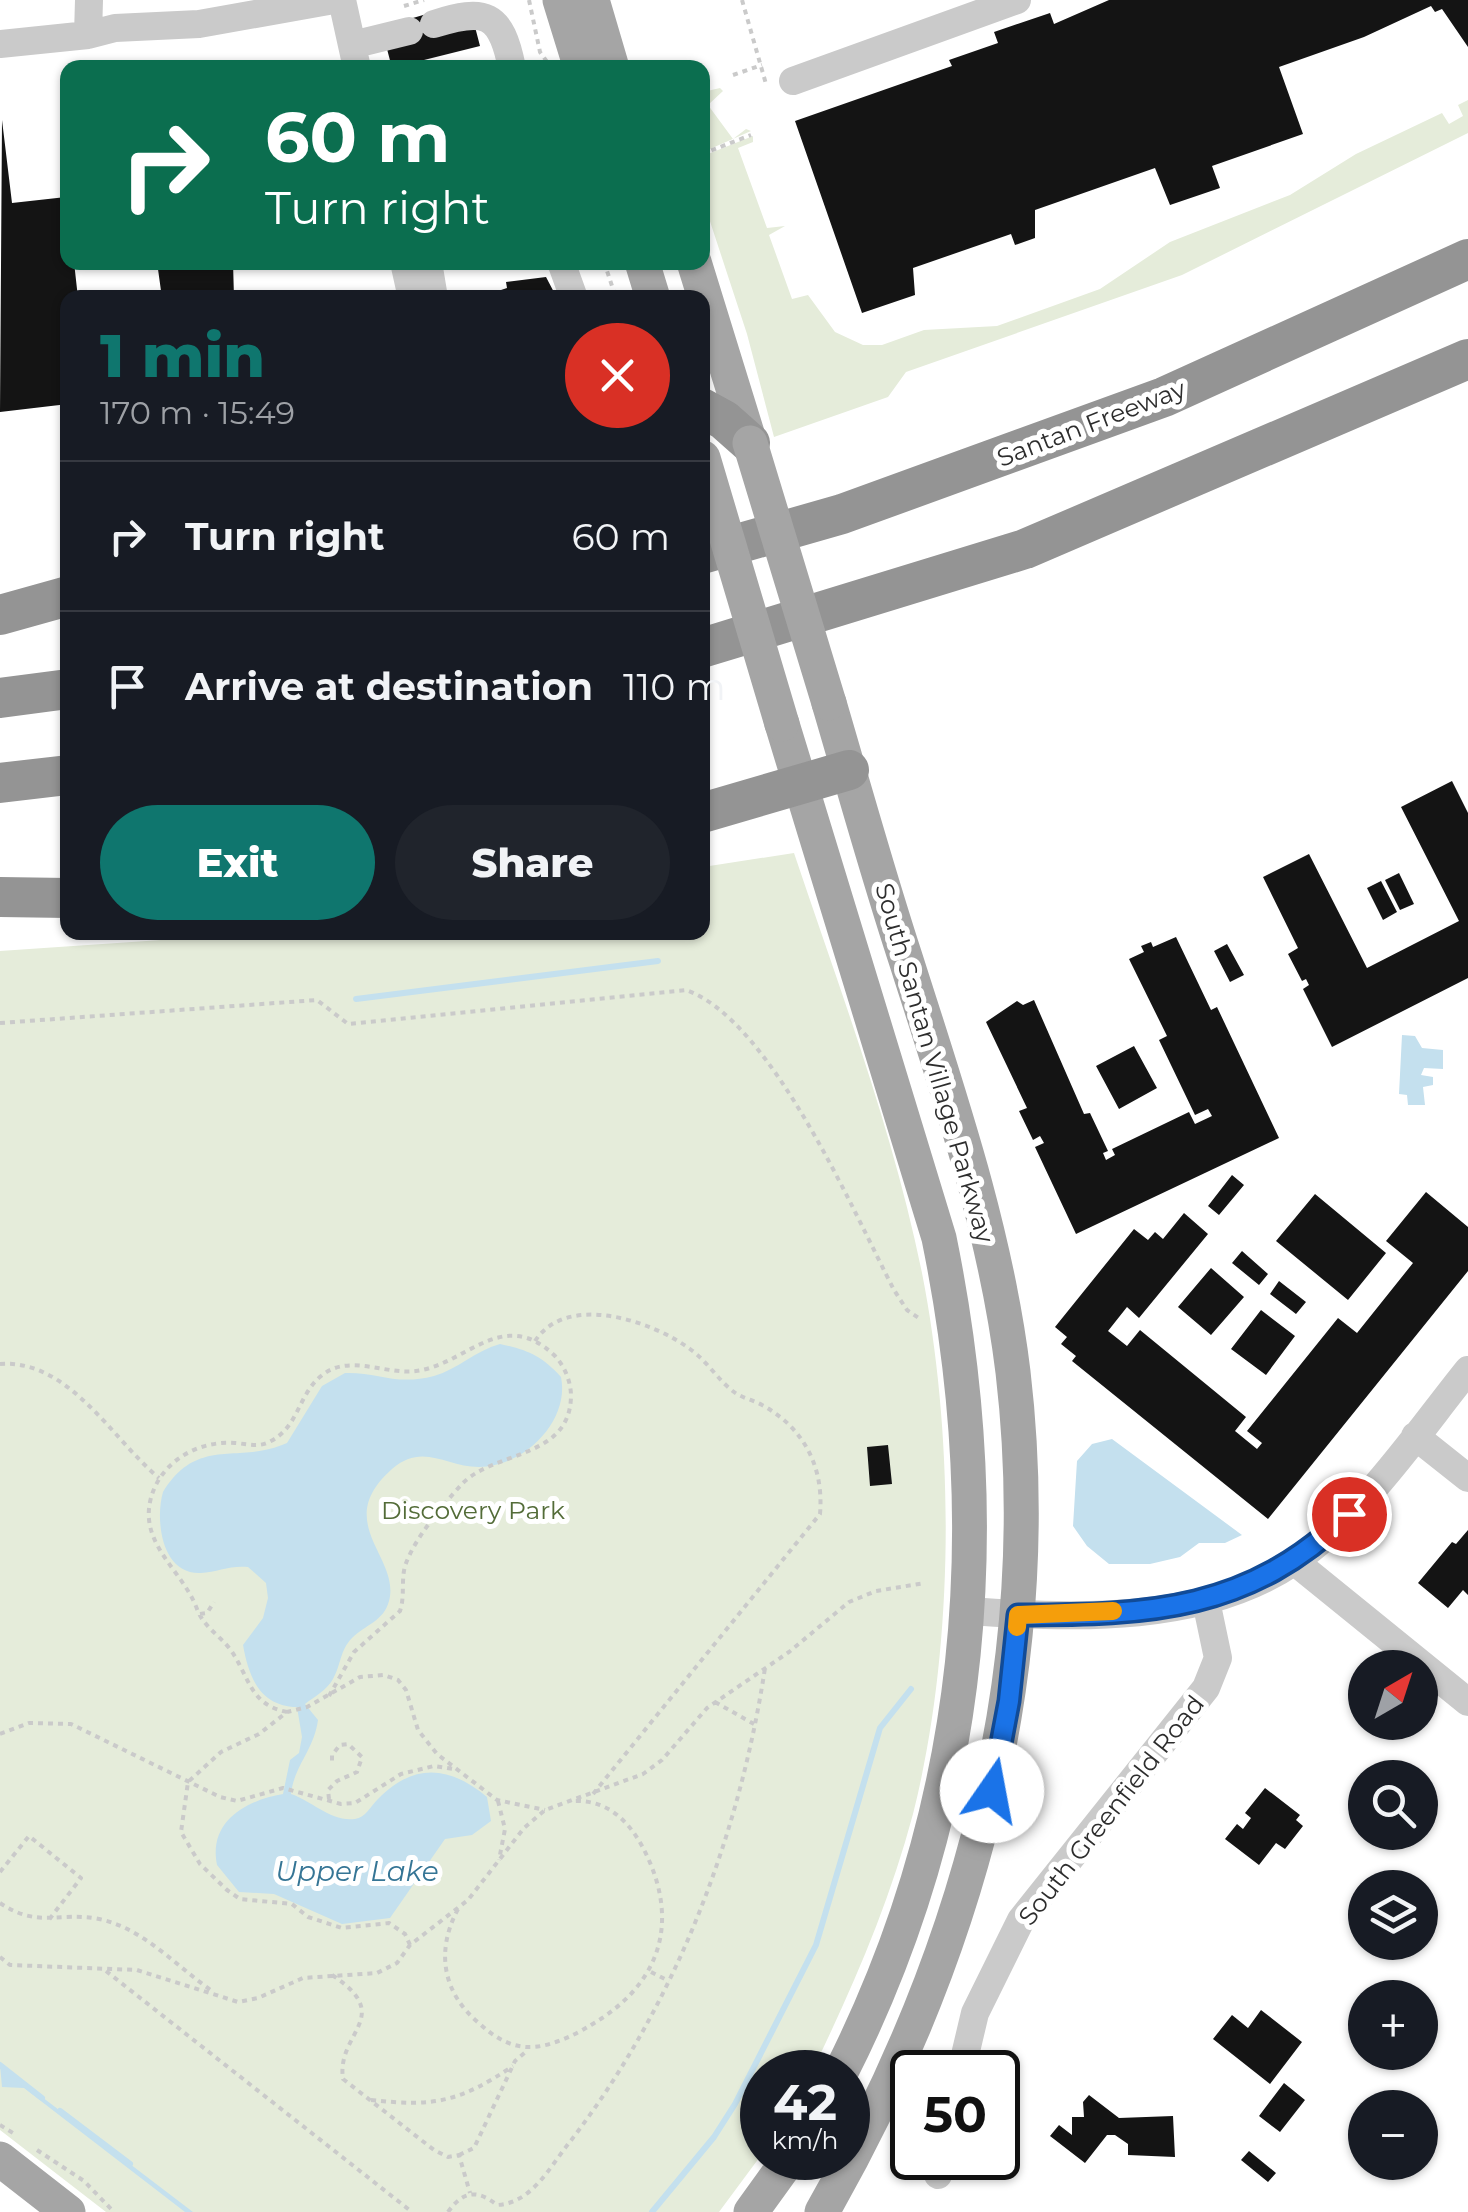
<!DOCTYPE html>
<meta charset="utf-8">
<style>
:root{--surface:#171b24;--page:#20242c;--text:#f1f3f6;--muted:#9ea1a6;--line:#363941;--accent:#0f766e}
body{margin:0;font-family:Montserrat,sans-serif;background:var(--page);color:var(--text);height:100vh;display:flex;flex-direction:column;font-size:38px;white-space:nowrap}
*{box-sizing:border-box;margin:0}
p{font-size:32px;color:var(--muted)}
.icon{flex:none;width:55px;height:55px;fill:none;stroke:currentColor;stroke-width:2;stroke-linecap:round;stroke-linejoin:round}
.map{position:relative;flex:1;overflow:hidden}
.drawer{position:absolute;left:60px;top:290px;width:650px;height:650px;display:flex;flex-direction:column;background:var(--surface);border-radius:20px;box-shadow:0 2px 8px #0004}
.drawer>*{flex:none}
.guide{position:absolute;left:60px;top:60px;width:650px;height:210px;border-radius:20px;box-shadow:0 2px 8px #0004;background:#0b6e4f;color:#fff;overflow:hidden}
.needle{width:65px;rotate:39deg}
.tools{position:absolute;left:1348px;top:1650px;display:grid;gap:20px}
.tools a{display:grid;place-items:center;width:90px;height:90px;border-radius:50%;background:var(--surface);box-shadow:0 2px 8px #0004;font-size:50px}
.speed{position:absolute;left:740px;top:2050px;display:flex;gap:20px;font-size:50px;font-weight:700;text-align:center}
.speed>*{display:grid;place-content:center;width:130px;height:130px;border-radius:50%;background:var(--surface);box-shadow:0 2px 8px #0004;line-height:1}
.speed small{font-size:25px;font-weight:400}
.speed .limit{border:5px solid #111;border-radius:15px;background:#fff;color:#111}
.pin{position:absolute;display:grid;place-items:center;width:85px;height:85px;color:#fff;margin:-42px;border:5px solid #fff;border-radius:50%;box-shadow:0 2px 10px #0007}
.me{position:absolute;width:110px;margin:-55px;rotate:12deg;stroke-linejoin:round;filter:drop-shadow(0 0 8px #0008)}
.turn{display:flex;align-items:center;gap:35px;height:210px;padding:0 40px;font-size:45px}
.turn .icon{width:130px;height:130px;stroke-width:2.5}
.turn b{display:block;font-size:70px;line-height:85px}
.round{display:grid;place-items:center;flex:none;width:105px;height:105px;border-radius:52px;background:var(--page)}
.summary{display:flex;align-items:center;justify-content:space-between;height:170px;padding:0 40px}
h1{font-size:60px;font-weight:800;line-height:75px;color:var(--accent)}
.action{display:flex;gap:20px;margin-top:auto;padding:20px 40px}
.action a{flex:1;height:115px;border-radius:60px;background:var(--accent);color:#fff;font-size:40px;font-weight:800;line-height:115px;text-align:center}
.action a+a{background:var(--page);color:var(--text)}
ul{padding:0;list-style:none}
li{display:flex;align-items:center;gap:30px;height:150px;padding:0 40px;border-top:2px solid var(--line)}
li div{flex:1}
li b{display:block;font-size:38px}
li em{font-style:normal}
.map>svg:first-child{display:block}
.green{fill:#e5ecda}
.water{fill:#c4e0ee}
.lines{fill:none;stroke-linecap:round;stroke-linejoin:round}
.stream{stroke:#c4e0ee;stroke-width:6}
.building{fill:#141414}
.path{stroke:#cacaca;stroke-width:4;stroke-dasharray:5 5;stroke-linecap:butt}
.minor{stroke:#cacaca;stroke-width:28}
.major{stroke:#a5a5a5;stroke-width:35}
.highway{stroke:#949494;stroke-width:40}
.major-bridge{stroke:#a5a5a5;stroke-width:35}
.route-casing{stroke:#114b97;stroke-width:25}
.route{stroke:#1a73e8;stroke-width:18}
.slow{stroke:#f59e0b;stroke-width:18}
.labels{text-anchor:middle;stroke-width:10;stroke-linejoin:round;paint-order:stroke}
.street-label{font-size:25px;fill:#2d2d2d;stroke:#fff}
.park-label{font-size:25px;fill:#536c38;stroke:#fff}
.water-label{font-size:28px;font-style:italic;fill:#357595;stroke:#fff}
</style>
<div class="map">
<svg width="1468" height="2212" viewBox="0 0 1468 2212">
<rect width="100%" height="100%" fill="#fff"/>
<path class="green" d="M720 88 723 91 708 105 733 139 746 129 751 131 703 152V92Z
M1468 100V133L1182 275 906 372 888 397 774 437 747 334 703 200V156L753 136V142L738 148 767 228 785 226 769 235 792 299 808 295 835 332 863 345H882L924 330 997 326 1100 289 1170 242 1290 195 1356 154 1442 113 1449 124 1463 116 1458 105Z
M794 853C840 990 893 1130 922 1273 955 1440 955 1648 913 1814 890 1900 856 1980 817 2061L811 2072H762V2154L719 2212H106L0 2130V951L277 932H702L703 867Z"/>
<path class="water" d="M1402 1035 1415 1036 1422 1048 1443 1050V1069L1424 1068 1421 1075 1433 1077V1085L1423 1087 1425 1105H1408L1407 1095 1399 1094Z
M500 1344C527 1350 541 1355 561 1377 570 1421 524 1467 479 1467 446 1467 423 1442 392 1469 331 1523 401 1557 389 1601 384 1621 365 1625 352 1638 340 1650 341 1665 333 1679 327 1690 314 1697 305 1704L318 1720C314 1750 294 1766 291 1794 312 1801 331 1822 355 1819 366 1817 370 1807 378 1799 414 1762 450 1766 487 1797L491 1821 472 1835 445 1839 390 1918 342 1924 274 1894 239 1892 217 1865C208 1821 247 1800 283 1794L290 1760 299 1753 302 1737 297 1707C260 1706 249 1678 243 1645L263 1618 268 1598 266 1583 248 1567C231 1565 217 1572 201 1573 161 1575 155 1519 163 1492 198 1435 238 1465 287 1443L322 1386 345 1373C378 1372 396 1386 434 1376 458 1369 475 1351 500 1344Z
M1112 1439 1242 1535 1225 1543H1199L1180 1557 1150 1564H1109L1087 1546 1073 1526 1077 1461 1092 1444Z
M0 2065 193 2212H185L24 2088 2 2087Z"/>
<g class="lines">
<path class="stream" d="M356 999 658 961
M0 2065 42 2098
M60 2111 130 2164
M652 2212 714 2137 735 2104 816 1945 880 1728 911 1689"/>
</g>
<path class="building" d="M1109 0H1468V47L1442 9 1435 12 1431 6 1364 37 1279 67 1303 134 1212 166 1220 188 1170 205 1155 168 1035 210V238L1015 245 1011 234 913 268 915 295 862 313 795 121 952 66 949 60 998 43 994 32 1050 13 1054 24Z
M430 13 474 23 480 46 392 68 387 49 406 20Z
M2 120 12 203 66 197 68 262H74L78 298H68V404L0 412Z
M157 262H233L234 298H162Z
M546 277 557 298H477L507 288 506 282Z
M1452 781 1468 813V978L1332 1047 1303 989 1309 985 1306 979 1302 981 1288 954 1298 948 1263 877 1309 854 1367 968 1459 921 1401 807Z
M1399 873 1414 904 1400 910 1385 880Z
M1381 881 1397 912 1383 920 1367 888Z
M1176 937 1211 1010 1217 1007 1279 1138 1076 1234 1035 1147 1044 1143 1040 1136 1033 1140 1019 1111 1027 1108 986 1022 1017 1001 1023 1005 1034 1000 1084 1114 1090 1113 1108 1151 1103 1153 1106 1160 1115 1155 1112 1149 1189 1112 1195 1124 1212 1116 1208 1109 1195 1115 1159 1040 1167 1036 1129 959 1144 952 1141 946 1151 942 1153 947Z
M1227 944 1244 975 1230 982 1214 951Z
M1134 1046 1157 1088 1119 1109 1096 1066Z
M1232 1175 1244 1185 1219 1215 1208 1206Z
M1426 1192 1468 1227V1271L1268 1519 1072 1361 1076 1356 1061 1344 1067 1337 1055 1327 1134 1229 1148 1240 1155 1232 1163 1239 1184 1213 1208 1234 1139 1318 1127 1307 1108 1331 1127 1346 1140 1330 1246 1417 1235 1431 1257 1449 1262 1443 1247 1431 1338 1318 1357 1333 1413 1263 1386 1241Z
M1315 1194 1386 1253 1348 1300 1276 1241Z
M1242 1251 1268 1274 1259 1285 1232 1263Z
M1211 1268 1244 1297 1211 1335 1178 1307Z
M1279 1281 1306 1302 1296 1314 1270 1294Z
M1261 1310 1295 1336 1266 1375 1231 1349Z
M888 1445 892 1484 870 1486 867 1447Z
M1468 1530V1595L1463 1590 1448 1608 1418 1583 1452 1542 1456 1544Z
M1265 1788 1300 1815 1296 1820 1303 1826 1285 1849 1276 1843 1259 1865 1225 1839 1237 1824 1243 1829 1251 1818 1245 1813Z
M1261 2010 1302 2042 1270 2084 1213 2039 1232 2015 1248 2028Z
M1284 2083 1305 2100 1280 2132 1259 2116Z
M1089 2095 1119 2118 1173 2116 1175 2157 1128 2155V2144L1115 2135H1107L1085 2163 1050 2136 1059 2125 1072 2135V2117H1084L1083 2102Z
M1249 2151 1276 2173 1268 2182 1241 2160Z"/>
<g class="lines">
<path class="path" d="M529 0 540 52 550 66
M742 0 766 84
M404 6 424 0
M733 75 762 65
M702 154 751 135
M604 262 616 298
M0 1023 317 1000 348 1024 686 990C771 1020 852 1209 894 1290L907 1310 920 1319
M535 1341C567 1292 652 1321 690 1349 707 1361 718 1380 734 1392 742 1398 753 1400 762 1405 804 1428 824 1467 820 1514L593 1794
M0 1364C69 1359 112 1439 159 1478
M200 1614 207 1613 214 1602
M715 1702 754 1724
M287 1712C249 1705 249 1675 230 1649 218 1634 204 1627 197 1609 183 1571 141 1546 150 1502 158 1463 197 1440 235 1443 249 1444 259 1448 271 1441 299 1426 298 1395 321 1376 348 1353 385 1375 416 1371 466 1365 502 1306 554 1355 564 1365 571 1381 571 1396 570 1460 493 1450 461 1485 442 1506 414 1539 405 1566 401 1581 405 1596 400 1611L354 1652 329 1696
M0 1734 29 1723 71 1724 220 1797 237 1801 283 1788 341 1804 355 1803 401 1774 434 1766 453 1769
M329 1799 328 1790 337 1781 357 1772 362 1757 348 1744 340 1745 332 1755V1763
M498 1801 505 1829 499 1860
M0 1872 29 1836 81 1878 48 1921
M0 1903C39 1929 58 1911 99 1919 143 1928 176 1966 212 1991
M458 1909C435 1952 443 1994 480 2024 493 2036 508 2046 527 2047 548 2048 573 2036 591 2025 656 1987 680 1929 648 1858 634 1827 612 1800 575 1801
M410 1945 405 1934 389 1923 342 1928 308 1917 292 1904 240 1899 227 1890 200 1864 181 1832 188 1782 221 1752 259 1734 287 1712 307 1707 360 1677 384 1675 398 1680 406 1690 418 1730 437 1754 497 1800 545 1810
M0 1957 10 1965 137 1970 238 2002 258 1998 303 1978 377 1973 397 1963 410 1945 468 1900 524 1828 545 1810 643 1774 662 1760 707 1708 789 1652 849 1602 876 1591 925 1583
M106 1971 412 2212
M651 1972 669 1981
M332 1975C396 2017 336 2032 343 2079L434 2150 448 2157 459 2155 470 2193
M371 2100C435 2107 459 2102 513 2066
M0 2125 13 2133
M37 2150 84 2181 114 2212
M459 2155 474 2148 515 2061 528 2050
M448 2212C463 2191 477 2189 497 2205 532 2203 549 2168 569 2143 675 2006 739 1838 765 1668"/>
<path class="minor" d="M89 0 88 35 115 28 199 24 334 0
M342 0 357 68
M434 24C485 8 501 12 512 68
M0 44 88 35
M352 45 409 31
M793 81 1017 0
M404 262 412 298
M428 262 434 298
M561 262 574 298
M1415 1436 1468 1478
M1294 1561 1468 1702
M970 1611C1075 1619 1205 1623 1295 1561 1365 1512 1415 1436 1468 1370
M961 2072 975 2013 1021 1920 1206 1688 1218 1658 1206 1601
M938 2175 942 2158"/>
<path class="major" d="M560 0 581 68
M592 0 612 68
M642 262 653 298
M694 262 750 443
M782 724 939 1238C998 1527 975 1806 841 2072
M0 2159 68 2212
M751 2212 790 2158
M822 2212C969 1955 1048 1669 1013 1372 996 1231 949 1095 906 960 878 875 854 788 829 703"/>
<path class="highway" d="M702 408 724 420 750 443
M702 554 842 514 1164 397 1468 259
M0 615 68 596
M702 648 1025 549 1468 359
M0 698 68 689
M0 783 68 775
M702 813 849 770
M0 897 68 898"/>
<path class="major-bridge" d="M750 443 829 703
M703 458 782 724"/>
</g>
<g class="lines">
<g class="route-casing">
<path id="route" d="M992 1791 1009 1701 1018 1615C1151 1615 1249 1611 1349 1514"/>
</g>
<use href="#route" class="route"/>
<path class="slow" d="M1017 1627 1018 1615 1113 1611"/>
</g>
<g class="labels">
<g class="street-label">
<text transform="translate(1091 423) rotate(-21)" y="9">Santan Freeway</text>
<text transform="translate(935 1063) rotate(74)" y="9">South Santan Village Parkway</text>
<text transform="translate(1111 1810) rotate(-52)" y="9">South Greenfield Road</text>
</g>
<g class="park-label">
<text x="473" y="1519">Discovery Park</text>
</g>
<g class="water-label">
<text x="357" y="1881">Upper Lake</text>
</g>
</g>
</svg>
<div class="tools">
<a><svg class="needle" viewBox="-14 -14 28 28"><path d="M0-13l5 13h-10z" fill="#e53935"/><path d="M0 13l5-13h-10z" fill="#9ea1a6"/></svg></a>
<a><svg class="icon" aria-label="search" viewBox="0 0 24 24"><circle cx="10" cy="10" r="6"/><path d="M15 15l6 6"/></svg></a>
<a><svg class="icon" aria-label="layers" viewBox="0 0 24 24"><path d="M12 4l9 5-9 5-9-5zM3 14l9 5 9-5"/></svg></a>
<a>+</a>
<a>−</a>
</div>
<div class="speed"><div>42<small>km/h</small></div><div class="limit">50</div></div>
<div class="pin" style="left:1349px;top:1514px;background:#d93025"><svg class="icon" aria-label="arrive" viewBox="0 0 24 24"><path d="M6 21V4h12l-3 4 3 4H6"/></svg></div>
<svg class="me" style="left:992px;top:1791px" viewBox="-20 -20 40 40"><circle r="19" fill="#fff"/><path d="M0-13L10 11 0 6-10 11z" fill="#1a73e8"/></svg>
<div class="guide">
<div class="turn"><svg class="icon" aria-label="right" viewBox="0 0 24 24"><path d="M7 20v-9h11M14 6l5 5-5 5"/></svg><div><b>60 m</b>Turn right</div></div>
</div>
<section class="drawer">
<div class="summary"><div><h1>1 min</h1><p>170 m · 15:49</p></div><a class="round" style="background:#d93025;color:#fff"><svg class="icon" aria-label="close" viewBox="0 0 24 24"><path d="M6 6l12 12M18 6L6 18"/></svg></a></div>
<ul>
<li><svg class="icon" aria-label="right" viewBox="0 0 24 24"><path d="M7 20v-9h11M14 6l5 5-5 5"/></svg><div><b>Turn right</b></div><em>60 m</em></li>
<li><svg class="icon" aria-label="arrive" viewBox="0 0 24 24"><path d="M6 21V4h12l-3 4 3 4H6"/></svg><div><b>Arrive at destination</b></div><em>110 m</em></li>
</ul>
<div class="action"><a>Exit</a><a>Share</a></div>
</section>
</div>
